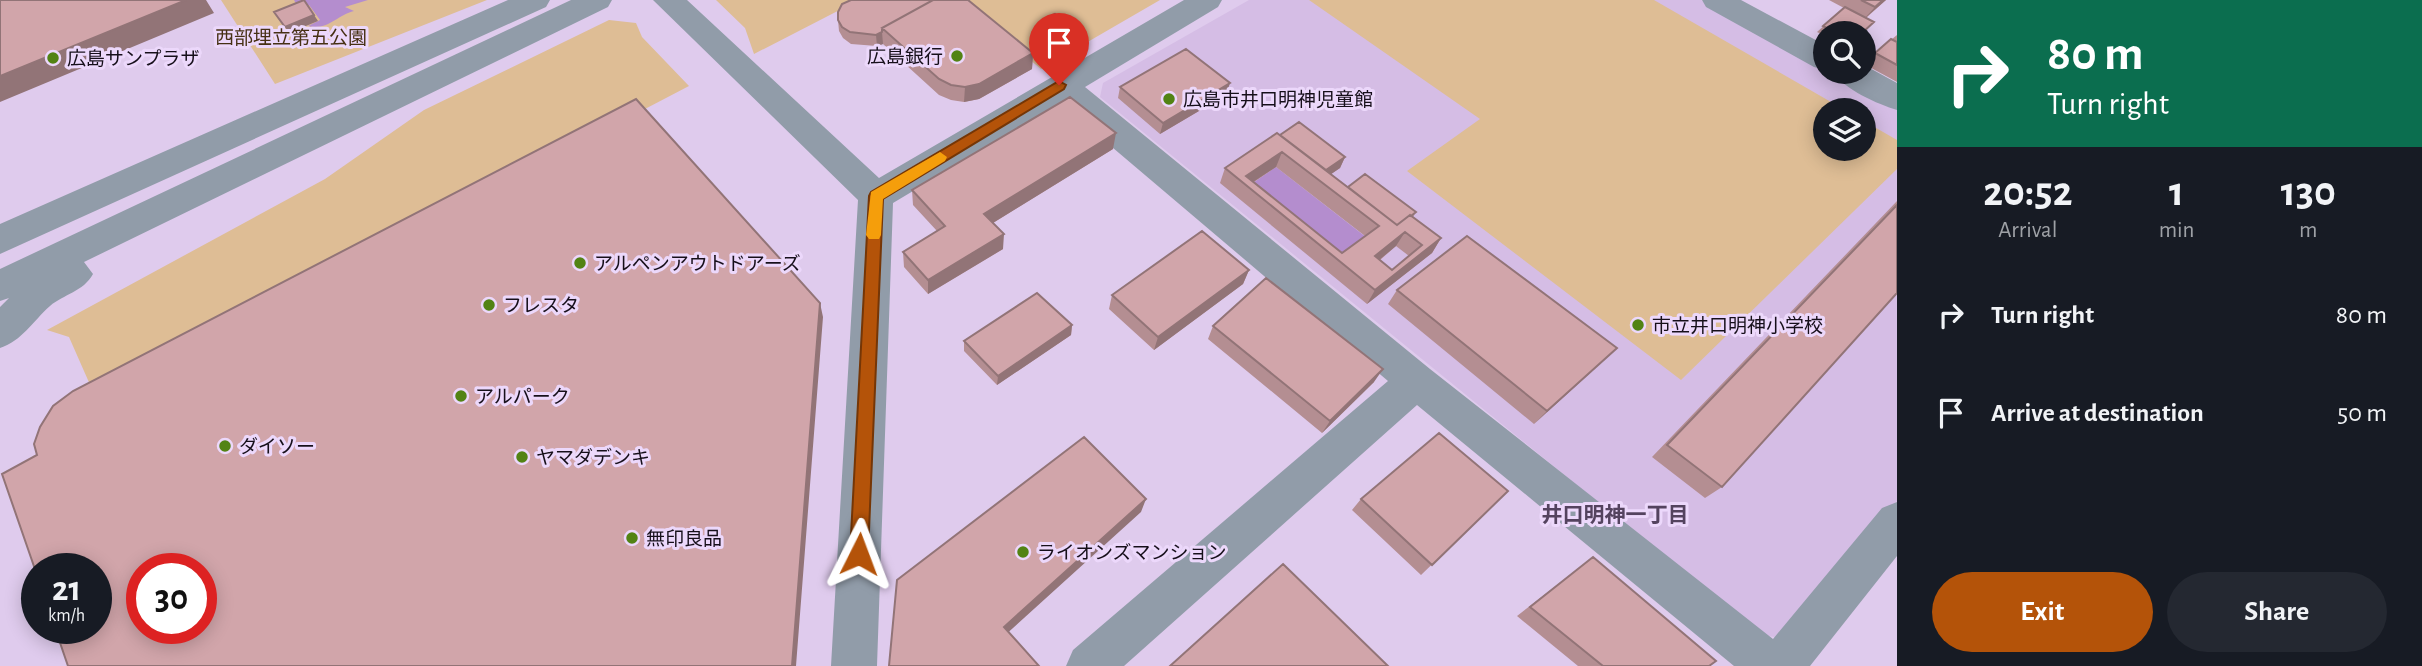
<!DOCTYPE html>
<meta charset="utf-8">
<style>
:root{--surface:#171b24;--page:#242831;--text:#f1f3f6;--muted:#9ea1a6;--accent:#b45309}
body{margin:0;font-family:"Alegreya Sans","Noto Sans JP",sans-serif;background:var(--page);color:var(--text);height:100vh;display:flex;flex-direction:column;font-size:26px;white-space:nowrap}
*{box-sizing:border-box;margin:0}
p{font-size:23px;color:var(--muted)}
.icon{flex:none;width:38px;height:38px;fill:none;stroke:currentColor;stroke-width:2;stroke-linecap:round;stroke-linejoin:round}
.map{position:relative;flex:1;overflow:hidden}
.details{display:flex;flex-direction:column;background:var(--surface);width:525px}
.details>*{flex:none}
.top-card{background:#0b6e4f;color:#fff;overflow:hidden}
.tools{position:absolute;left:1813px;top:21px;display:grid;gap:14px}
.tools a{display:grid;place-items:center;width:63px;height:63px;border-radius:50%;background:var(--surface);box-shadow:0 4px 18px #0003;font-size:35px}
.speed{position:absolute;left:21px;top:553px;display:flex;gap:14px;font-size:35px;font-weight:700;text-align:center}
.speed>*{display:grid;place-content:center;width:91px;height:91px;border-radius:50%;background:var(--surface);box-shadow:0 4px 18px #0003;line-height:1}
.speed small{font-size:18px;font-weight:400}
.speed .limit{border:10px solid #d22;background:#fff;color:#111}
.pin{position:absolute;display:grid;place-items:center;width:60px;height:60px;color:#fff;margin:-72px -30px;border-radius:50% 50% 50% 0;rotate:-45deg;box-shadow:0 0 7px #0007}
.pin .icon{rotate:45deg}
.me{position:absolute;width:77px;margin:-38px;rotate:3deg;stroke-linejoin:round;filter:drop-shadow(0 0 5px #0008)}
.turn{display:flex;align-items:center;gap:24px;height:147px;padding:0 35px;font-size:32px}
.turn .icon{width:91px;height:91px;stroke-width:2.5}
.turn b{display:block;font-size:49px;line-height:60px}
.eta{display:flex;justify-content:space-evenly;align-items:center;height:119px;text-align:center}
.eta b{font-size:42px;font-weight:600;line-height:49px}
.primary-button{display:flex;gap:14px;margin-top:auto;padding:14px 35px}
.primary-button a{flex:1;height:80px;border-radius:42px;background:var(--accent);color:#fff;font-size:28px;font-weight:600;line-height:80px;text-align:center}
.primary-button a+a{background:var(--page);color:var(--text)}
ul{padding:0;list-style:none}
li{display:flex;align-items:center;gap:21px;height:98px;padding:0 35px}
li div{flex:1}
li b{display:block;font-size:26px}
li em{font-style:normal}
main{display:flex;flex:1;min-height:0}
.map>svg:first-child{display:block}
.built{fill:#d5bde5;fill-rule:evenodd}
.green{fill:#debd95}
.water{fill:#b48dce}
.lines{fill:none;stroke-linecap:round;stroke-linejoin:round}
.minor{fill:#919ca9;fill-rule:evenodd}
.wall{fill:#b48e92;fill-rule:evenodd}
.shaded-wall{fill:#927477}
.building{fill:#d1a5aa;stroke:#927477;stroke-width:2;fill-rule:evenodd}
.route{fill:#b45309;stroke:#753606;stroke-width:2}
.slow{fill:#f59e0b}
.poi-dot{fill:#528314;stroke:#ecd8fb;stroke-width:2.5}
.labels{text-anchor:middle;stroke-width:6;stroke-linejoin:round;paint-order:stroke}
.park-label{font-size:19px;fill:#463014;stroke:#ecd8fb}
.poi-label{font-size:19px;fill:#160f1a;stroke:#ecd8fb;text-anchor:start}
.neighbourhood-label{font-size:21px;font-weight:bold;fill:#54435f;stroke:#ecd8fb}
</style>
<main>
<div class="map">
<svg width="1897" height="666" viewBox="0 0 1897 666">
<rect width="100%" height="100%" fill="#dfcbed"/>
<path class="built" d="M1249 0H1701L1825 68V72H1833L1897 107V501L1789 639 1761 635 1100 97 1103 83ZM1825 110H1864V149H1825Z"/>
<path class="green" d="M221 0H487L275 84Z
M716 0H859L754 54 745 28Z
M958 0H1160L1041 69Z
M1309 0H1654L1845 110H1825V149H1864V121L1897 140V169L1681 380 1407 171 1480 119Z
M609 20 636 23 642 37 689 86 95 396 69 337 47 330 325 179 424 110Z"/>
<path class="water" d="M294 0H368L345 7 354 11C337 15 328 31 308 26L320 20 309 5 299 9Z
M1276 167 1371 241 1335 268 1241 191Z"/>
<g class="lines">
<path class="minor" d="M508 0H550L546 7 0 254V224Z
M571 0H612L608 7 84 262 93 274C83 292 64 294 50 306 33 321 22 341 0 348V307L9 298 0 301V269Z
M653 0H687L879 178 1184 0H1222L1218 7 1085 87 1430 369 1773 639 1882 508 1897 502V556L1810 666H1734L1417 405 1124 666H1066L1073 650 1388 381 1060 103 893 203 877 666H831L858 200Z
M1702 0H1741L1825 45V70L1814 67 1706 7Z
M1864 65 1897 83V110C1878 104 1844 90 1834 72H1864Z"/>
</g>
<path class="wall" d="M1829 0H1886L1866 18 1874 22 1863 33H1825V36L1817 32 1844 8Z
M1047 18 1066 22 1065 28 1057 33 1046 24Z
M838 20 1033 53 1032 69 979 99 964 102 951 100 939 95 883 44 877 46 851 44 843 38 839 31Z
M1897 35V82L1864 64 1875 53Z
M1120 87 1226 95 1160 134 1118 98Z
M1280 135 1345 157 1340 168 1331 174 1348 187 1416 212 1413 217 1441 238 1432 253 1367 304 1220 183 1225 168ZM1276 167 1365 236 1342 253 1254 182ZM1396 246 1409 256 1392 270 1380 260Z
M1113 149 993 223 1003 249 928 294 904 267 903 252 937 231 913 205 912 190Z
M1897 201V293L1722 487 1705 498 1652 457Z
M1249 270 1243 284 1154 350 1109 309 1112 295Z
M1397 290 1603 361 1534 424 1388 304Z
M1072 325 1071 335 997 385 964 351V341Z
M1213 326 1374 382 1322 433 1208 339Z
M1508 491 1421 575 1352 510 1361 499Z
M1593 557 1709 666H1578L1517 616Z"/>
<path class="shaded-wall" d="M186 0H206L214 13 0 102V76Z
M1883 0H1886L1864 19 1875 7Z
M314 15 318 21 289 33 285 27Z
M1066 22 1065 28 1057 33 1058 27Z
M882 32 883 44 877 46 876 35Z
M1033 53 1032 69 979 99 964 102 965 87Z
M1230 83 1226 95 1160 134 1163 123Z
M1116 133 1113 149 983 229 984 214Z
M1282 152 1276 167 1247 186 1246 176Z
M1345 157 1340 168 1321 181 1322 173Z
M1405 232 1396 246 1367 270 1375 256Z
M1004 234 1003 249 928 294V280Z
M1441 238 1432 253 1367 304 1375 290Z
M1249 270 1243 284 1154 350 1158 337Z
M820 303 823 317 796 666H792Z
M1072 325 1071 335 997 385 998 376Z
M1617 348 1603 361 1534 424 1547 411Z
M1383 369 1374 382 1322 433 1330 421Z
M1146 499 1141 512 1003 637 1004 627Z"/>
<path class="building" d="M0 0H186L0 76Z
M304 0 314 15 285 27 274 12Z
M851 0H933L882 28V32L876 35 850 32 842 27 838 20V12L842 4Z
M933 0H968L1033 53 979 84 965 87 951 85 939 79 882 28Z
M1861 0H1883L1875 7Z
M1845 7 1874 22 1862 33H1836L1823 26Z
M1055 14 1066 22 1058 27 1047 18Z
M1891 39 1897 42V65L1875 53Z
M1186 49 1230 83 1163 123 1120 87Z
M1070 97 1116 133 984 214 1004 234 928 280 903 252 945 226 912 190Z
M636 99 820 303 792 666H68L55 628H96V569H37V575L2 474 37 455 34 444 40 427 53 406 73 391ZM142 569H201V628H142Z
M1299 122 1345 157 1326 170 1280 135Z
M1277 133 1397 225 1410 215 1441 238 1375 290 1225 168ZM1282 152 1379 226 1342 253 1246 176ZM1405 232 1422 245 1392 270 1375 256Z
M1365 174 1416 212 1411 216 1410 215 1397 225 1348 187Z
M1897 205V293L1722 487 1667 445Z
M1202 231 1249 270 1158 337 1112 295Z
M1467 236 1617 348 1547 411 1397 290Z
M1266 278 1383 369 1330 421 1213 326Z
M1037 293 1072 325 998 376 964 341Z
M1439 433 1508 491 1432 565 1361 499Z
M1084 437 1146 499 1004 627 1039 666H889L897 580Z
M1593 557 1716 661 1709 666H1603L1530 607Z
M1283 564 1388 666H1170Z"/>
<path class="route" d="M1059 81 1066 85 1064 89 883 199 868 554 865 561 859 563 853 561 850 554 869 196 871 192Z"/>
<path class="slow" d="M940 152 947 157 945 161 883 199 881 235 879 239H869L866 235 871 192Z"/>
<g class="poi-dot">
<circle cx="957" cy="56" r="7"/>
<circle cx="53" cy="58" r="7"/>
<circle cx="1169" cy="99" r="7"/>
<circle cx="580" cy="263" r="7"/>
<circle cx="489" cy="305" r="7"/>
<circle cx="1638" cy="325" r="7"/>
<circle cx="461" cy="396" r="7"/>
<circle cx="225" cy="446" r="7"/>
<circle cx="522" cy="457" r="7"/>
<circle cx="632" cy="538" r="7"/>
<circle cx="1023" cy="552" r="7"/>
</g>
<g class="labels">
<g class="park-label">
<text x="291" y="44">西部埋立第五公園</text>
</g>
<g class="poi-label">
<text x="943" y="63" text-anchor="end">広島銀行</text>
<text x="67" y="65">広島サンプラザ</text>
<text x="1183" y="106">広島市井口明神児童館</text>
<text x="594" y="270">アルペンアウトドアーズ</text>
<text x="503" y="312">フレスタ</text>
<text x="1652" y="332">市立井口明神小学校</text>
<text x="475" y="403">アルパーク</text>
<text x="239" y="453">ダイソー</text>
<text x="536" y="464">ヤマダデンキ</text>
<text x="646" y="545">無印良品</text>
<text x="1037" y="559">ライオンズマンション</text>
</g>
<g class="neighbourhood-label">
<text x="1615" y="522">井口明神一丁目</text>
</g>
</g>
</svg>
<div class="tools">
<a><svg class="icon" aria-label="search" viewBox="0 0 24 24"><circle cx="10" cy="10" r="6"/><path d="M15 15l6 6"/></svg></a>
<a><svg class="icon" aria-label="layers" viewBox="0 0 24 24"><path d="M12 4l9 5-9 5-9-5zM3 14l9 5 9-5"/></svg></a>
</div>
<div class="speed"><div>21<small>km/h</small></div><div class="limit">30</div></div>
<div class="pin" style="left:1059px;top:85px;background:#d93025"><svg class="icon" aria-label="arrive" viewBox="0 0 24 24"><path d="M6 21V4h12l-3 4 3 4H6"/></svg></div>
<svg class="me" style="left:859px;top:554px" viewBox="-20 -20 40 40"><path d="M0-17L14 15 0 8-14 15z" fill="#b45309" stroke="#fff" stroke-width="4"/></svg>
</div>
<section class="details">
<div class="top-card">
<div class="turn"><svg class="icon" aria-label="right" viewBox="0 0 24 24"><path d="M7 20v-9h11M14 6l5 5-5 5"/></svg><div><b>80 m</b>Turn right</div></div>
</div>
<div class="eta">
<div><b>20:52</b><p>Arrival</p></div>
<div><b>1</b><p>min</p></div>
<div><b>130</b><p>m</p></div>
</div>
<ul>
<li><svg class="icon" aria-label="right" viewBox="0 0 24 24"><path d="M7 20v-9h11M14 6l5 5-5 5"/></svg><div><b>Turn right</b></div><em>80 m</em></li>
<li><svg class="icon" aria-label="arrive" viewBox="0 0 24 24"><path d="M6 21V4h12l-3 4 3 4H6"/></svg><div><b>Arrive at destination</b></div><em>50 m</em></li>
</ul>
<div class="primary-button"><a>Exit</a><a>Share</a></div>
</section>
</main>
